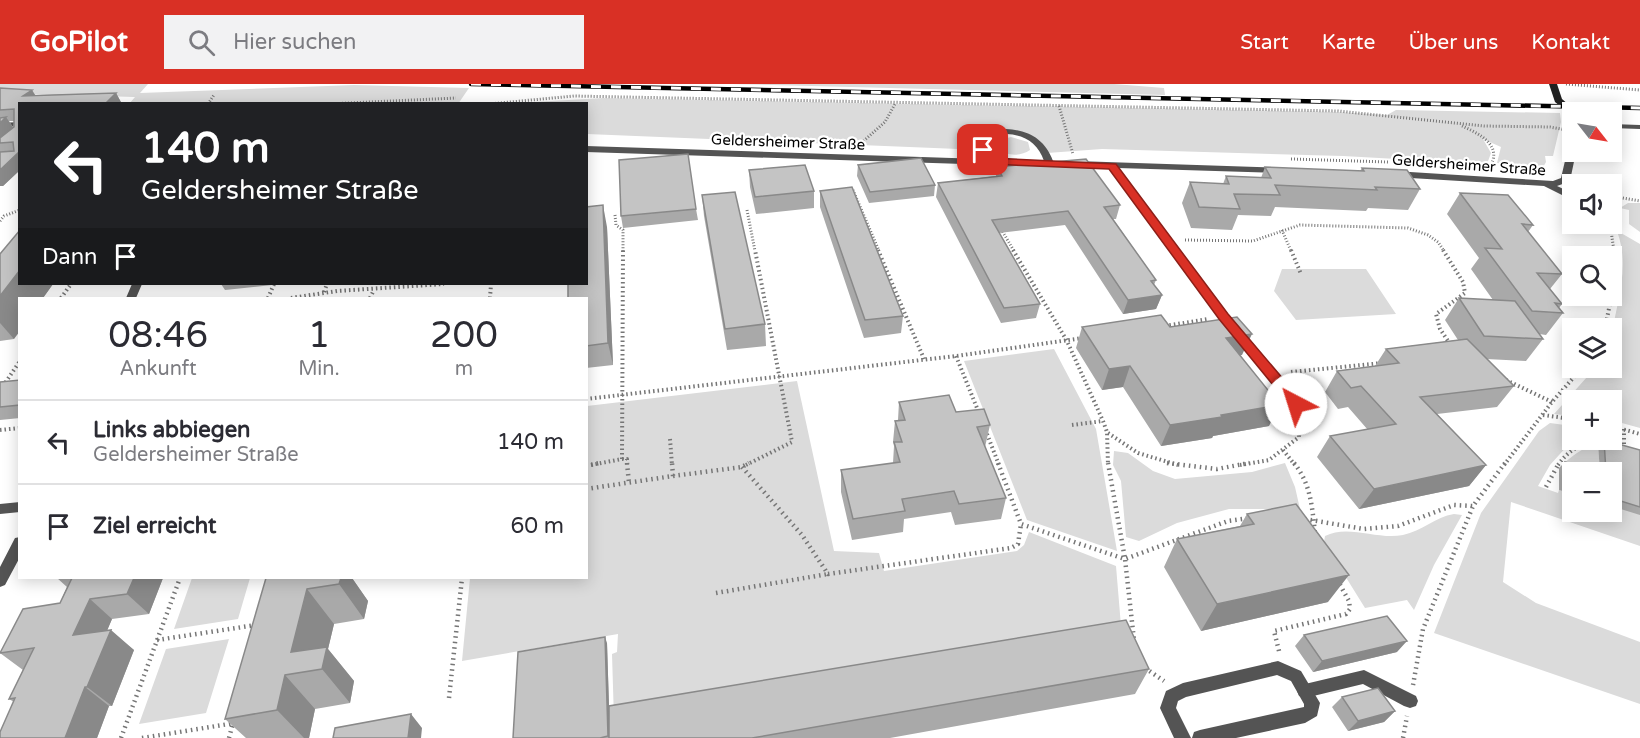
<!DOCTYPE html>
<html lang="de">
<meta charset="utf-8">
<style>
:root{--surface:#fff;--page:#f2f2f3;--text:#2b2b33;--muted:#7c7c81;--line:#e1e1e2;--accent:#d93025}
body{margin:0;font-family:"Varela Round",sans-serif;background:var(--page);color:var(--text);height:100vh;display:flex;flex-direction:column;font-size:22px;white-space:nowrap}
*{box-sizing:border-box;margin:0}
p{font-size:20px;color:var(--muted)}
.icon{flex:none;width:33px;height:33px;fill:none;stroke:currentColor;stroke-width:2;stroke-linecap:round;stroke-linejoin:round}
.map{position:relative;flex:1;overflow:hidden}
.panel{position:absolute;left:18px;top:213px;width:570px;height:282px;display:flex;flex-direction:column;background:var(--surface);border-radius:0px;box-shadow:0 3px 15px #0003}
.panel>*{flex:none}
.guide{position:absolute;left:18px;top:18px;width:570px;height:183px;border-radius:0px;box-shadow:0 3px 15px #0003;background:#202124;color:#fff;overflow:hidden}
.needle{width:39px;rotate:121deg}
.fabs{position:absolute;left:1562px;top:18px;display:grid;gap:12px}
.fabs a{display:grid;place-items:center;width:60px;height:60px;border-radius:0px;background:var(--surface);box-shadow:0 3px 15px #0003;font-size:30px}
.pin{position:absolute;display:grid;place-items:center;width:51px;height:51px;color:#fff;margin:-26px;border-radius:12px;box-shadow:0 3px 9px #0006}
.me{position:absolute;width:66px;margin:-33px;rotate:320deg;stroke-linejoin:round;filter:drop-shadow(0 0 4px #0008)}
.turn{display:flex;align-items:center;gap:21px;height:126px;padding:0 24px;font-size:27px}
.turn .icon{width:78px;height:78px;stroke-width:2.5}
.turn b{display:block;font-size:42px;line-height:51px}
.then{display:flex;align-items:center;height:57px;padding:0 24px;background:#0003;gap:12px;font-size:22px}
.eta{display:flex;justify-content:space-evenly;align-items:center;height:102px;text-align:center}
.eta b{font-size:36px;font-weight:600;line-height:42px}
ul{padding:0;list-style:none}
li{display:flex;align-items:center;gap:18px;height:84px;padding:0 24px;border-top:2px solid var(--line)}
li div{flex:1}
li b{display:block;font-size:22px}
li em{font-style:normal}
header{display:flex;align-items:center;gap:36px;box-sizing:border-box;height:84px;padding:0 30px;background:var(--accent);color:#fff}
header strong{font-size:28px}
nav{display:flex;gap:33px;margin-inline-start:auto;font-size:21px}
.search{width:420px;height:54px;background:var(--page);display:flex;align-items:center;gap:15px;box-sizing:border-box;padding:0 21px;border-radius:0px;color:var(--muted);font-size:22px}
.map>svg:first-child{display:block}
.green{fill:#dbdbdb}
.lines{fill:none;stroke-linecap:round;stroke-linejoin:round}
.path-far2{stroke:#767676;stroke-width:3;stroke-dasharray:1 2;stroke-linecap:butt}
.path-far1{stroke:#767676;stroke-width:4;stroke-dasharray:1.5 3;stroke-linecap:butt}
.path{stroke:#767676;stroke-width:4.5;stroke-dasharray:1.5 4;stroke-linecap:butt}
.lane{fill:#545454;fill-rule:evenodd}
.street{fill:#545454;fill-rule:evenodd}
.secondary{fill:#212121;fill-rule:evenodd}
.rail-casing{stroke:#000;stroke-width:4.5}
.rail{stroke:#fff;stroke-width:3;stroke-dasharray:10;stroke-linecap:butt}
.wall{fill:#a9a9a9;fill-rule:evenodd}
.shaded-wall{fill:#898989}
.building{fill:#c4c4c4;stroke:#898989;stroke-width:1.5}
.route{fill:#d93025;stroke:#8d1f18;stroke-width:1.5}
.labels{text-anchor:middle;stroke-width:4.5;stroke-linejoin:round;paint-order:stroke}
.far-street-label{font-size:15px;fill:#000;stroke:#fff}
</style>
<header>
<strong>GoPilot</strong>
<div class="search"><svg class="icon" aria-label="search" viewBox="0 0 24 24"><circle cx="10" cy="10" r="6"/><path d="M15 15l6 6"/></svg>Hier suchen</div>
<nav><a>Start</a><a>Karte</a><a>Über uns</a><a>Kontakt</a></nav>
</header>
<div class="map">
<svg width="1640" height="654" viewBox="0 0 1640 654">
<rect width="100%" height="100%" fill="#fff"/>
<path class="green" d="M0 0H148L140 9 354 1 469 4 458 20H129L135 13 0 9Z
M731 0H1114L1164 4 1165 11Z
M603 14 1338 28 1387 31 1396 26 1560 29 1561 38 1553 72H1545L1546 78 1542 85 1497 79 1501 63 1483 55 1491 69 1487 80 1343 72 1102 65 1047 69 1026 51 1001 48 983 66 587 50 586 20H501Z
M1011 53 1028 58 1030 66C1020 73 1006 72 997 64L996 57Z
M1628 119H1640V148L1629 140V126L1620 124Z
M1621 149 1640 160V344L1611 336V316H1572V332L1554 330 1595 284H1611C1611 275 1610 264 1611 255 1616 220 1630 186 1618 150Z
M1282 185H1366L1396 230 1296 236 1274 207Z
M1054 265 1096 345 1117 467 1027 436 964 277Z
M797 297 834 467 879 469 884 487 1017 467 1024 461 1029 448 1116 482 1121 542 614 636 612 570 617 568 618 550 462 577 470 494H586L587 322Z
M1550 339 1572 342V356H1609L1569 360 1550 381 1538 402 1558 409 1559 406 1572 410V428H1611V421L1640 430V462L1511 418 1503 498 1536 519 1640 558V620L1434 549 1481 429 1539 347Z
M1598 361 1600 388 1572 389 1559 384C1571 373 1581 363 1598 361Z
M1114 367 1128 369 1153 387 1175 395 1252 388 1285 379 1295 403 1300 425H1229L1177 439 1139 457 1126 453 1121 397 1113 381Z
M1454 430 1462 431 1434 481 1414 526 1407 516 1365 524 1324 458 1325 452C1348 440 1377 456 1403 451 1422 447 1435 433 1454 430Z
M192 494H250L238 535 174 545Z
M229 555 206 629 139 640 166 565Z"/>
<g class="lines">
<path class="path-far2" d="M1566 0 1640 6
M208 20 214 11
M327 20 456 14
M489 20 574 12 1338 27 1484 42 1550 43 1572 47
M1059 22 1073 70
M1462 42C1480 50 1504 62 1489 84
M859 61 885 38 895 20
M1291 75 1388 78
M853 106 879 167
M1611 112 1640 117
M747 126 755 167
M615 131 616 141 623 146V167
M0 137 4 132 20 126
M1610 140 1614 167
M1001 145 1014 167
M1282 146 1291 167
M1185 156 1253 157 1300 141 1408 144 1428 151 1438 158 1444 167"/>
<path class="path-far1" d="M878 166 924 275
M1013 166 1067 257 1103 337 1107 348 1108 381
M1291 166 1301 190
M1443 166 1463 198 1465 209 1436 230 1440 245 1450 260
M324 208 327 200
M61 214 71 200
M268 214 274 200
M291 214 337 207 444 200
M370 214 374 206
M490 214 491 200
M1165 242 1208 235
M1605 244 1613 205 1614 166
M956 272 979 329
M1291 288 1382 279
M1506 296 1552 318
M3 302 20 277
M586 315 956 272 1083 254
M1543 331 1572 335
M1072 341 1103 337
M1611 342 1640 350
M1624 345V365
M0 346 20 344
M1108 349 1138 369 1178 381
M987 350 999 381
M670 355 672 381
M1283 366 1295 381
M622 375H627V381
M591 381 622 375 623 166
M746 381 792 358 755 166
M1240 381 1269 376 1299 353 1300 333
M1504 381 1552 318 1582 284
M1558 381C1570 364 1584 357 1604 360"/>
<path class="path" d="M627 379 629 399
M998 379 1021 440 1125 475 1134 556
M1108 379 1125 475 1228 437 1250 434
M1167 379 1217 385 1249 379
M1294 379C1311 400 1312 423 1315 449
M586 382 599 379
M742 383 802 451 828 490 1011 464 1018 460 1021 440
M673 392 742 383 749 379
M1546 403 1559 379
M586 405 673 392 672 379
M1305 435 1364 445 1398 442 1454 421 1473 422
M716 509 828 490
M157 556 256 541
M1279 567 1274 547 1346 530 1350 525 1349 517 1339 499
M1145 584 1164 597
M1413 601 1423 545 1473 422 1505 379
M449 614 462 494
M121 654 180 494
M142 654 235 639
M229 654 233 639
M1403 654 1407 632"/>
<path class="lane" d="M1364 586 1416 612 1418 617 1416 622 1410 624 1404 622 1363 600 1305 614 1299 612 1297 607 1299 602 1305 600Z"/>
<path class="street" d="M20 38V42L0 43V39Z
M1611 40 1640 41V45L1611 44Z
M1006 45C1028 46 1045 55 1053 77L1063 80 1059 83 586 68V62L982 75 978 70C984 55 990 49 1006 45ZM1007 50C1025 51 1038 59 1044 77L991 75 986 70C991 59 995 54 1007 50Z
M1572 61V68H1576L1571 92 1568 98 1557 102 1572 109V116L1544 102 1394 93 1390 90 1394 87 1553 97 1561 94 1568 64Z
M1076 77 1284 84V88L1281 89 1118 84 1227 230 1300 317 1302 320 1300 323H1292L1219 234 1109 84 1073 82 1072 80Z
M132 200H142L136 214H126Z
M20 418V428L0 430V420Z
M20 453V473L5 501 0 503V483L15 454Z
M1278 577 1301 587 1320 619 1317 632 1305 639 1236 654H1192L1194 648 1200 646 1304 623V620L1291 597 1277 591 1186 613 1178 617 1176 624 1191 654H1174L1160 624 1166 607 1183 599Z"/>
<path class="secondary" d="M1549 0H1557L1562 15 1577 28 1570 30 1555 18Z"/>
<g class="rail-casing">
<path id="rail" d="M471 0 1640 24"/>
</g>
<use href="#rail" class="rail"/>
</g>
<path class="wall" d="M0 4 36 11 116 9 122 20H20V86L3 102H0ZM9 37H14L13 43Z
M858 81 935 101 934 112 869 119 857 92Z
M997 83 1120 121 1116 135H1113L1156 196 1154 201 1162 211 1156 225 1123 230 1065 141 999 149 1040 220 1036 234 1001 239 936 113 938 99 996 92Z
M1265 83 1360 87 1362 84 1420 105 1408 126 1368 124 1366 127 1275 123 1271 132 1238 131 1232 146 1191 144 1182 119 1190 98 1223 100 1226 92 1261 94Z
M749 86 814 107V124L756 130 750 103Z
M820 107 903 232 901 249 864 254 820 123Z
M1460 109 1533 141 1528 148 1562 190 1550 205 1562 220 1559 224 1563 229 1546 251 1539 250 1543 255 1526 277 1486 275 1514 302 1497 323 1437 330 1486 381 1469 402 1359 425 1317 373 1330 352 1368 346 1348 323 1338 325 1325 308 1337 287 1375 282 1386 265 1458 256 1445 236 1459 214 1493 216 1471 185 1479 174 1447 130Z
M702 111 765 240 766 262 727 266 704 132Z
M696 125 698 136 623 144 621 132Z
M607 143 613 281 586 284V214Z
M0 170 53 200 43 214H20L14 255 0 257Z
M221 200H281L225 206Z
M1082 243H1170L1242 271H1240L1269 342 1213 352 1212 354 1161 362 1123 303 1102 306 1076 264Z
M20 296V334L0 336V298Z
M899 318 956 328 990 341 985 363 1006 414 1001 435 955 441 951 428 904 435 903 448 852 456 841 408V386L893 379 894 362 893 358 895 337 898 336Z
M1603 356 1640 366V431L1611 422V388H1600L1598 361Z
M1565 378 1572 388V410L1559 406V384Z
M1247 430 1328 518 1201 547 1164 483 1177 455 1240 442Z
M57 494H163L149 530 112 535 107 546 134 566 112 622H109L97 654H0L14 618 9 615 23 586 0 569 60 519 67 503Z
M266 494H352L368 517 364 535 334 540 328 565 354 597 350 619 315 625 309 654H246L225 635Z
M1304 551 1397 568 1313 588 1295 562Z
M607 559 609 622 1149 585 1135 610 890 654H513Z
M1342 613 1395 627 1384 638 1348 647 1332 623Z"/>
<path class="shaded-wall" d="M32 6 39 17 23 12Z
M116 9 122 20H105Z
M6 33 14 45 0 58V39Z
M20 67V86L3 102H0V86Z
M603 121 607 143 613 281 608 259Z
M20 186V200H53L43 214H20V247L14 255 0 239V212Z
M1162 211 1156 225 1123 230 1128 216Z
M1252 250 1242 271 1217 275 1226 254Z
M1130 282 1123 303 1102 306 1109 285Z
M1280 321 1269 342 1213 352 1212 354 1161 362 1170 341 1221 331Z
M1486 381 1469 402 1359 425 1374 405Z
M1349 491 1328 518 1201 547 1217 520Z
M134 494H163L149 530 127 510Z
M317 494H352L368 517 364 535 339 500Z
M307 505 334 540 328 565 354 597 350 619 322 585 291 568Z
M90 515 112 535 97 571 73 551Z
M111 546 134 566 112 622 87 603Z
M605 553 607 559 610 654H609L608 652Z
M1407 557 1397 568 1313 588 1322 577Z
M285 591 315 625 309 654H304L277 626Z
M85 603 109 622 97 654H65Z
M1395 627 1384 638 1348 647 1358 637Z
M411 630 422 644 421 654H408Z"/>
<path class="building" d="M0 4 32 6 23 12 116 9 105 20H20V67L0 86V68L14 67 13 58 0 59V54L14 43V25L0 26Z
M6 33 0 39V34Z
M688 70 696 125 621 132 619 76Z
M921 74 935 101 870 108 858 81Z
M1086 75 1120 121 1104 123 1156 196 1151 197 1162 211 1128 216 1068 127 992 136 1040 220 1004 224 938 99 1002 92 997 83Z
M805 81 814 107 755 113 749 86Z
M1265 83 1364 87 1362 84 1407 86 1420 105 1375 103 1377 106 1275 101 1280 111 1234 110 1240 125 1199 123 1190 98 1229 100 1226 92 1271 94Z
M852 103 903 232 865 236 820 107Z
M735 108 765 240 725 245 702 111Z
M1460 109 1508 111 1533 141 1522 140 1562 190 1537 189 1562 220 1555 219 1563 229 1532 227 1485 164 1502 165Z
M603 121 608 259 586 262V214H568V200H586V123Z
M20 146V186L0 212V170Z
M1459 214 1515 217 1543 255 1484 252Z
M1161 231 1170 243 1237 233 1252 250 1226 254 1280 321 1221 331 1222 333 1170 341 1130 282 1109 285 1082 243Z
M1467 255 1514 302 1420 313 1486 381 1374 405 1330 352 1396 340 1361 302 1351 304 1337 287 1399 279 1386 265Z
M20 296V321L0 323V298Z
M949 311 956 328 984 325 990 341 977 343 1006 414 959 420 954 407 902 415 905 427 853 435 841 386 900 378 894 358H902L895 337 905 336 899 318Z
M1604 356 1640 366V423L1611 414V388H1606Z
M1565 378 1596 388H1572V402L1564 400Z
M1296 420 1349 491 1217 520 1177 455 1254 440 1247 430Z
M72 494H134L127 510 90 515 73 551 111 546 87 603H85L65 654H0V648L15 614 9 615 34 564 0 569 23 525 60 519Z
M266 494H341L339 500 307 505 291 568 327 563 322 585 285 591 277 626 225 635Z
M1387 532 1407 557 1322 577 1304 551Z
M1126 536 1149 585 752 654H609V622Z
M605 553 608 652 600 654H513L518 568Z
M1378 604 1395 627 1358 637 1342 613Z
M411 630 408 654H333L335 644Z"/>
<path class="route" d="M983 63 988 66 987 70 991 74 1116 80 1228 230 1301 316 1303 320 1301 323H1291L1219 235 1109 85 988 80 977 70 980 64Z"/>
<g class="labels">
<g class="far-street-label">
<text transform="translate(788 58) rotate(2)" y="5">Geldersheimer Straße</text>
<text transform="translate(1469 81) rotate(4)" y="5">Geldersheimer Straße</text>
</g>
</g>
</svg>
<div class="fabs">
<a><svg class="needle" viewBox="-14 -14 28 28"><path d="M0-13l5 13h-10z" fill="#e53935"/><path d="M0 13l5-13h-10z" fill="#7c7c81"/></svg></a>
<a><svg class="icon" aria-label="sound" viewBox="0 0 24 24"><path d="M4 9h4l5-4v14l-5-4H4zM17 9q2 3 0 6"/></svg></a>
<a><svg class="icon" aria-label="search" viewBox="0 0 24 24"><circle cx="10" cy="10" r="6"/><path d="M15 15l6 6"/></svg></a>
<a><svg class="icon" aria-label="layers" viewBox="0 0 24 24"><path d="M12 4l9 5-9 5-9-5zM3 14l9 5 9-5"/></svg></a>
<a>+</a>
<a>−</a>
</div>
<div class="pin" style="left:983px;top:66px;background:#d93025"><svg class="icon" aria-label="arrive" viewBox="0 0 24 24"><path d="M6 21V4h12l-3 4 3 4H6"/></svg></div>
<svg class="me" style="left:1296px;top:320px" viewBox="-20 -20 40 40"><circle r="19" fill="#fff"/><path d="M0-13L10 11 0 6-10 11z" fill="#d93025"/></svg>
<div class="guide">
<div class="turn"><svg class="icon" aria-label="left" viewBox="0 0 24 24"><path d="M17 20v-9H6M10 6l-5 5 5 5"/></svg><div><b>140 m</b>Geldersheimer Straße</div></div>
<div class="then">Dann<svg class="icon" aria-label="arrive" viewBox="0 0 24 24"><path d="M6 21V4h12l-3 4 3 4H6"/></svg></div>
</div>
<section class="panel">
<div class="eta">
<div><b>08:46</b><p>Ankunft</p></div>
<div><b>1</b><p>Min.</p></div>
<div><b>200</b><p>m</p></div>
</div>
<ul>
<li><svg class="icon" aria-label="left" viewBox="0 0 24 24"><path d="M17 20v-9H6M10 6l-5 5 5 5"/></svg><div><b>Links abbiegen</b><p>Geldersheimer Straße</p></div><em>140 m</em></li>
<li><svg class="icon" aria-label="arrive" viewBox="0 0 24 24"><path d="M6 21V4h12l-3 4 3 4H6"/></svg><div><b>Ziel erreicht</b></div><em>60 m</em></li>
</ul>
</section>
</div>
